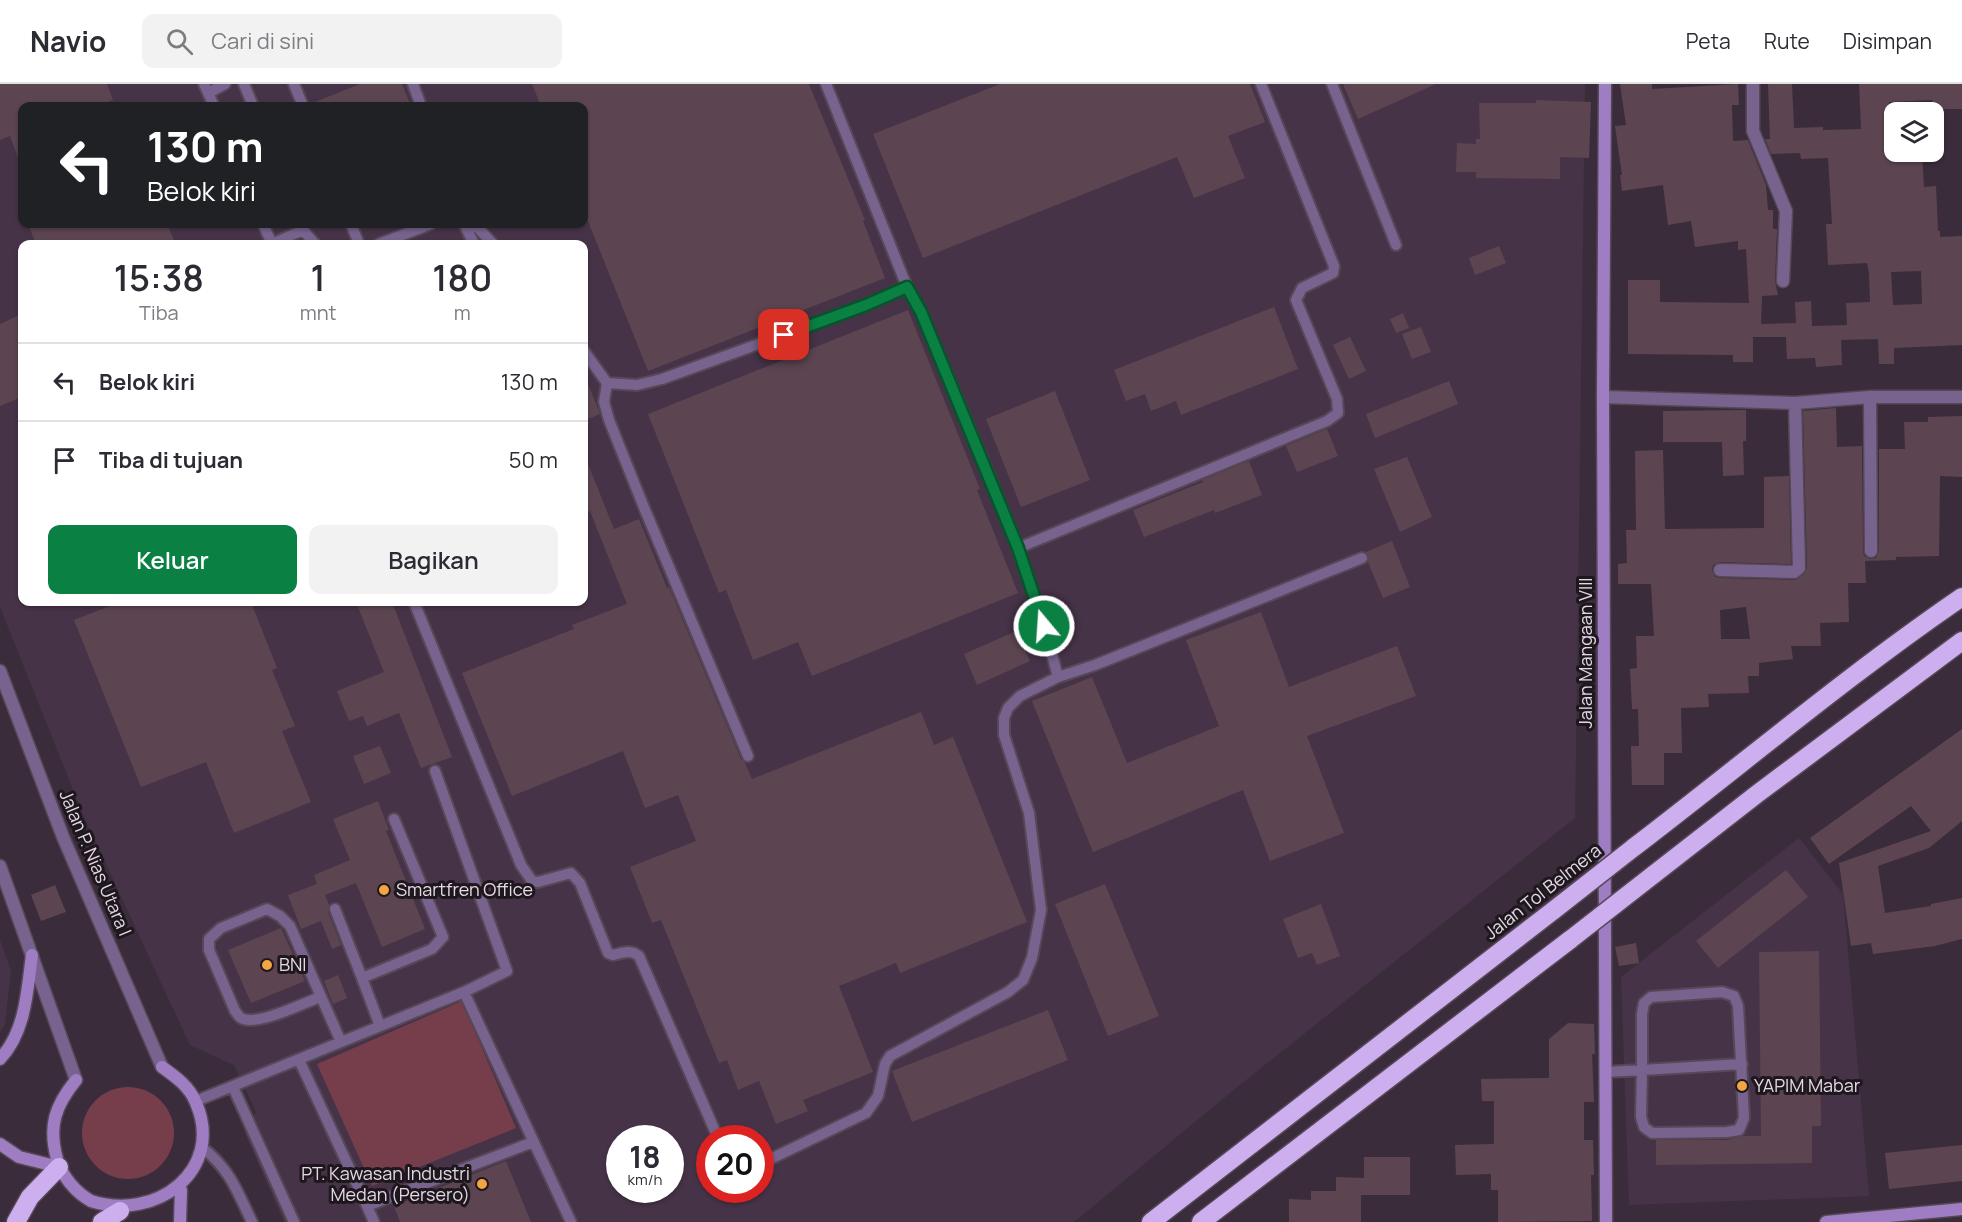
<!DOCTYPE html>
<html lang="id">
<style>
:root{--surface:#fff;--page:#f2f2f3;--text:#2b2b33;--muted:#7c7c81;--line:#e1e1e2;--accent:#0b8043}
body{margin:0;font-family:Manrope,sans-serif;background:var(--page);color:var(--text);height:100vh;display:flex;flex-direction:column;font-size:22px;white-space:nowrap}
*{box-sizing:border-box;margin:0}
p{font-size:20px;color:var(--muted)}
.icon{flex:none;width:33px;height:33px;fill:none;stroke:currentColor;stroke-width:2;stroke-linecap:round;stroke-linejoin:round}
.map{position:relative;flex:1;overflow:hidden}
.details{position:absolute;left:18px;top:156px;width:570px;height:366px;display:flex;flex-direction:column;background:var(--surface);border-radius:12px;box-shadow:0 2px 4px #0004}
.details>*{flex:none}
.guide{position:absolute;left:18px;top:18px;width:570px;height:126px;border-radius:12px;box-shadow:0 2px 4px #0004;background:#202124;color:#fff;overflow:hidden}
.fabs{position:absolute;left:1884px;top:18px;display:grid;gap:12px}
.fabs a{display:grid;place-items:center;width:60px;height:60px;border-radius:12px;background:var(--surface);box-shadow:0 2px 4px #0004;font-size:30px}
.speed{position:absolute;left:606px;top:1041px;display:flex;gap:12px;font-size:30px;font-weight:700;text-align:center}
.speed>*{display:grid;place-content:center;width:78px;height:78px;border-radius:50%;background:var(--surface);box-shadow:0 2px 4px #0004;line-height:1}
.speed small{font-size:15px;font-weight:400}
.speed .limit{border:9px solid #d22;background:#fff;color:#111}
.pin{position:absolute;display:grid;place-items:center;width:51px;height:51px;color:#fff;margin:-26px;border-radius:12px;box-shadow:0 3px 9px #0006}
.me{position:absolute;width:66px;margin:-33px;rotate:342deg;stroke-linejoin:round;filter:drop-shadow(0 0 4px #0008)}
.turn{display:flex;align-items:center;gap:21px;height:126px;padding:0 30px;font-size:27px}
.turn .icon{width:78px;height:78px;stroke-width:2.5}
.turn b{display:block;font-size:42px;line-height:51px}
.eta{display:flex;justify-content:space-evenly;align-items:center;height:102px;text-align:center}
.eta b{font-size:36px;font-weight:600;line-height:42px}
.cta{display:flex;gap:12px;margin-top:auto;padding:12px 30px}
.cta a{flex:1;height:69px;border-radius:12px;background:var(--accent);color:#fff;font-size:24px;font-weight:600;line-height:69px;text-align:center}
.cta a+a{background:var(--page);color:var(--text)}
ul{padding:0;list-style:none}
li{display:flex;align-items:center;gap:18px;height:78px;padding:0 30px;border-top:2px solid var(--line)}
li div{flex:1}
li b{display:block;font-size:22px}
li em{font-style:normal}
header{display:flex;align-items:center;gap:36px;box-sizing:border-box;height:84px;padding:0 30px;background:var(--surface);border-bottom:2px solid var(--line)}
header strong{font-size:28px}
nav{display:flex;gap:33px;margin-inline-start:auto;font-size:21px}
.search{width:420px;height:54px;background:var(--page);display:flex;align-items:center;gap:15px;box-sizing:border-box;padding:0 21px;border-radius:12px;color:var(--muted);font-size:22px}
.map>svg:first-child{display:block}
.built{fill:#473348;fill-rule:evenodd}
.green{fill:#763d4a}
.building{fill:#5c4551;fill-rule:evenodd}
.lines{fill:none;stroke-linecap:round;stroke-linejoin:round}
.lane-casing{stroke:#564857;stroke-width:14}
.street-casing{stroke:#564857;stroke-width:15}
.secondary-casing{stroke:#564857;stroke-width:15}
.highway-casing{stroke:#564857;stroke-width:21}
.lane{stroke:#77638e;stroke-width:10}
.street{stroke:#77638e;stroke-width:12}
.secondary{stroke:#9e7dc3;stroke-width:12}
.highway{stroke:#cdaff0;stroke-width:18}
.highway-bridge-casing{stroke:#564857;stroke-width:21;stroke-linecap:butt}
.highway-bridge{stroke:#cdaff0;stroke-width:18}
.route-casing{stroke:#07532c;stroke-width:15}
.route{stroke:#0b8043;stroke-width:10}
.poi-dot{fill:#f2a542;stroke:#1e171e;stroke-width:2}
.labels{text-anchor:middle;stroke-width:6;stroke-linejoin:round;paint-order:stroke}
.street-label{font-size:18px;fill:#e3d8e3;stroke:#1e171e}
.poi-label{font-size:18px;fill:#e3d8e3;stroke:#1e171e;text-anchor:start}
</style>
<header>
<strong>Navio</strong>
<div class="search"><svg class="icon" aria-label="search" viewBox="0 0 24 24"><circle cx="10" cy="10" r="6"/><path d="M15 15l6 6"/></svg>Cari di sini</div>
<nav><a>Peta</a><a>Rute</a><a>Disimpan</a></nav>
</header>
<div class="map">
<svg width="1962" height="1138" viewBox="0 0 1962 1138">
<rect width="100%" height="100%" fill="#3b2c3c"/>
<path class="built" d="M0 0H1585L1575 734 1236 1004 1074 1138H284L244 1047 256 1028 234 981 190 961 84 733 0 523ZM22 22H584V140H22ZM22 160H584V518H22ZM620 1054H670V1106H620ZM710 1054H760V1106H710Z
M1799 754 1843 810 1869 1112 1629 1121 1621 893Z
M0 856 11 887 5 940 0 948Z"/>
<path class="green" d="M462 917 516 1044 372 1102 317 980Z
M82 1049a46 46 0 1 1 92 0a46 46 0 1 1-92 0Z"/>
<path class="building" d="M0 0H107L113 16 98 22H22L21 82 10 52 0 56Z
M360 0H402L411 22H310V20Z
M532 0H809L865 136 863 137 885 194 648 287 584 127V22H541Z
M1000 0H1250L1265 38 1228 52 1245 94 1194 114 1177 73 923 174 873 50Z
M1343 0H1436L1358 35Z
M1620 0H1652V5L1738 0 1739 21H1732L1733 57 1748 56 1766 101 1768 126H1773V145H1777L1775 197 1778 211 1762 212 1761 240 1796 239 1795 218 1811 217 1812 242 1847 241 1846 219 1870 218 1869 189 1867 179 1828 181 1826 140H1832L1828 74 1801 75 1800 69 1771 70 1765 55H1770L1768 0H1792L1794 44 1823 43V46L1861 45 1859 0H1962V25H1933L1932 16 1889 18 1891 68H1922L1924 103 1936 102 1938 147H1940V153L1962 152V261L1894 264V280H1879L1878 255 1841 256 1842 281 1816 283 1815 274 1787 275 1786 253H1753V278H1733V271L1628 270V196H1660V218L1749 219 1746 165 1738 166V157L1695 163 1691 137 1668 141 1663 101 1622 107 1620 91H1622L1615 42 1626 41ZM1921 187 1922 220 1893 221 1891 188Z
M1536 16 1591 18 1589 74 1560 73V95L1476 94V88H1456L1457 59 1476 60V55H1480L1479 19H1536Z
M28 140H167L174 156 164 160H36Z
M1499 162 1506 179 1475 191 1469 174Z
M1274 223 1298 285 1181 331 1176 317 1151 327 1145 310 1126 317 1114 286Z
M908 226 980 405 977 406 1018 509 812 592 798 558 753 576 726 506 719 509 648 330Z
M1403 229 1409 244 1396 249 1390 235Z
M22 230V313L0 322V240Z
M1421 243 1431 268 1412 275 1402 250Z
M1350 253 1366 287 1349 295 1333 261Z
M584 290 600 330 584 337Z
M1449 297 1458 320 1375 354 1366 330Z
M1055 307 1090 396 1021 423 986 335Z
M1836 324 1837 363 1862 362 1863 467 1864 472 1870 475 1876 474 1879 467V365H1905L1904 338H1928V333L1962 332V393L1940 392 1939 472 1896 473V476L1865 477 1866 499H1848L1849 538 1820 539 1821 562H1791L1793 575 1759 579V592H1748L1749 609 1708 610 1709 623 1681 624 1682 669H1664V701H1632L1631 662H1639L1638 625H1632L1630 585 1637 584 1636 552H1654L1651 500H1618V480L1627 479 1626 446H1636L1635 367 1663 366 1665 445 1764 444V393L1789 392 1791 480 1720 478 1713 481 1712 486 1715 493 1720 494 1795 496 1804 490 1807 484 1803 327ZM1746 523 1750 555H1721L1720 526Z
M1746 326V357H1743L1744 391 1723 392 1722 358H1663V327Z
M1327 345 1338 372 1297 388 1286 362Z
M584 370 614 445 639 435 667 504 669 503 741 675 745 679 752 695 921 628 934 661 953 653 1027 838 900 889 896 879 839 902 873 988 803 1016 808 1027 776 1040 759 997 738 1006 727 976 719 979 661 836 652 839 630 783 696 757 678 711 645 724 623 667 512 712 462 589 574 545 572 541 627 520 590 427 584 429Z
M1407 373 1432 433 1400 448 1374 385Z
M1249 377 1262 411 1215 429 1214 426 1144 453 1133 426 1203 398 1202 396Z
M1392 457 1410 503 1383 514 1368 478 1369 472 1366 468Z
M120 518H251L277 584 272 586 295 642 282 647 311 718 234 749 206 678 141 703 74 536Z
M356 518H392L452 673 421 684 399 629 367 642 363 632 349 637 337 607 384 588Z
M1261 528 1289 603 1397 562 1416 612 1307 652 1344 749 1270 777 1243 706 1093 768 1032 617 1092 593 1127 679 1219 642 1186 556Z
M1016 547 1030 577 977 601 964 570Z
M1962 645V737L1929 764 1878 782 1885 829 1931 822V820L1962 814V855L1935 862 1873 870 1871 859 1851 862 1839 779 1931 747 1911 722 1829 780 1810 754Z
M380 662 391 689 364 700 353 672Z
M378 717 389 746 386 747 425 845 382 863 356 799 325 811 329 821 328 828 341 861 332 865 321 837 301 845 288 811 317 800 314 791 350 776 333 735Z
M1786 786 1808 813 1718 884 1696 857Z
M1105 800 1159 932 1108 952 1055 820Z
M55 801 66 828 41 837 31 811Z
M1321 820 1340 872 1317 881 1312 869 1298 874 1283 835Z
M281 844 305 897 251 919 228 866Z
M1636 859 1639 879 1619 882 1615 863Z
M1819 867 1821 1042H1812V1079L1656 1081V1056H1727L1744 1052H1761L1759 868Z
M338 891 347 914 333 920 324 897Z
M1048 926 1068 976 912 1038 892 987Z
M1568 939 1594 940 1595 970H1592L1594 1018H1584V1056H1593L1594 1091H1591L1592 1137 1498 1138V1106H1491V1090L1456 1091 1455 1061 1494 1060V1017H1482L1481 995 1549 994V955Z
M1962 1061V1097L1889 1105 1885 1069Z
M1364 1073H1410V1111H1361V1138H1289V1115L1311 1116V1107H1336V1093L1364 1094Z
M506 1077 531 1138H400L394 1122Z"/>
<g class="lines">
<g class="lane-casing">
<path id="lane" d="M204 0 214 22
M244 0 253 22
M294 0 303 22
M413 0 421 22
M826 0 907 203
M1332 0 1396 161
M208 9 225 0
M263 140 272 160
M301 140 303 146 315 160
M351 140 359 160
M464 140 474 160
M471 140 479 145 493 160
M272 160 303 146
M379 160 431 140
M584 267 607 299 604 318 609 336 643 421 748 672
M607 299 637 301 662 295 866 221 907 203 921 228C970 348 1026 467 1058 593L1020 612 1008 624 1004 634V651L1029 729 1041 826 1032 874 1023 896 1008 908 890 972 885 980 878 1012 866 1029 760 1080
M1018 464 1327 337 1338 329 1337 315 1296 216 1302 204 1333 189 1334 182 1261 0
M414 518 521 781 532 797 538 798 571 789 580 799 608 869 613 871C623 869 630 865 639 872L718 1054
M1058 593 1095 581 1362 474
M335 825 362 894
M464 908 571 1138
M320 913C304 919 256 943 241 934 238 932 237 929 235 927L209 866V855L221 844 267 825 280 832 290 842 341 958
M380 942 362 894 432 865 443 853 394 735
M299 976 367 1122 533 1058
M1606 988 1642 986 1641 1033 1644 1043 1652 1049 1727 1048 1739 1046 1744 1034 1738 922 1734 912 1722 908 1651 913 1644 919 1642 930V986L1742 980
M233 1003 294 1138
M196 1017 464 908 507 887 435 687
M203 1064C231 1087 237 1107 252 1138
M367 1122 374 1138"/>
</g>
<g class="street-casing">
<path id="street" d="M1753 0V47L1786 127 1783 197
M1603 313 1795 319 1870 313H1962
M1870 313 1871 467
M1720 486 1794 488 1799 484 1795 319
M0 587 63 753 162 983
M0 782 76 996"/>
</g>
<g class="secondary-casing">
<path id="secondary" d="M1605 0 1603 313 1606 1138
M0 975C26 947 27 907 32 871
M76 996C55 1022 48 1042 57 1075 62 1092 75 1108 91 1117 156 1138 225 1086 196 1019 190 1003 176 993 162 983
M0 1060 19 1073 59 1083
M180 1138 181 1106
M1826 1138 1962 1125"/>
</g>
<g class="highway-casing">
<path id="highway" d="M1633 764C1743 680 1848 591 1962 513
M1653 791 1757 710 1962 557
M16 1138 30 1113 59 1083
M102 1138 120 1127
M1151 1138 1554 826
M1201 1138 1571 855"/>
</g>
<use href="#lane" class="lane"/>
<use href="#street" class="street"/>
<use href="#secondary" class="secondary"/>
<use href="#highway" class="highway"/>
<g class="highway-bridge-casing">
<path id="highway-bridge" d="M1554 826 1633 764
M1571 855 1653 791"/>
</g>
<use href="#highway-bridge" class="highway-bridge"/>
</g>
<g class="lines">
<g class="route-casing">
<path id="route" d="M784 251 866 221 907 203 921 228 1018 464 1044 542"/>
</g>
<use href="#route" class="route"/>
</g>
<g class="poi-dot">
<circle cx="384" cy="806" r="6"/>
<circle cx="267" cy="881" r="6"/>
<circle cx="1742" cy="1002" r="6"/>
<circle cx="482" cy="1100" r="6"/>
</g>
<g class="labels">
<g class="street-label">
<text transform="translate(1586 569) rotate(-90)" y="6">Jalan Mangaan VIII</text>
<text transform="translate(95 779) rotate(67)" y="6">Jalan P. Nias Utara I</text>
<text transform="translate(1543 808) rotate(-38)" y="6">Jalan Tol Belmera</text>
</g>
<g class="poi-label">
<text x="396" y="812">Smartfren Office</text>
<text x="279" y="887">BNI</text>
<text x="1754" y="1008">YAPIM Mabar</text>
<text x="470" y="1096" text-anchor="end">PT. Kawasan Industri<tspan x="470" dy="21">Medan (Persero)</tspan></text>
</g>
</g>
</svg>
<div class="fabs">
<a><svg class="icon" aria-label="layers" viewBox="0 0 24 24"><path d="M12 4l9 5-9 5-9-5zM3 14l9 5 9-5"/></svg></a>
</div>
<div class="speed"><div>18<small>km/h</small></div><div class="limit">20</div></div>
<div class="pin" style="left:784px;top:251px;background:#d93025"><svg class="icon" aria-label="arrive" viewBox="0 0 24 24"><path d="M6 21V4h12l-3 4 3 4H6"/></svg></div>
<svg class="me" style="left:1044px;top:542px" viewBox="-20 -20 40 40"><circle r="17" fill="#0b8043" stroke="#fff" stroke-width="3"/><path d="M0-11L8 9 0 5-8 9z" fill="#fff"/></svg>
<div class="guide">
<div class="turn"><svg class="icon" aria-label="left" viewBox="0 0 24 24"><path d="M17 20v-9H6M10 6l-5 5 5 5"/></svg><div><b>130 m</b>Belok kiri</div></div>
</div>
<section class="details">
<div class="eta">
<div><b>15:38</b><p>Tiba</p></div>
<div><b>1</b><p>mnt</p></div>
<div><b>180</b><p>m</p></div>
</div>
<ul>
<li><svg class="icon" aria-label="left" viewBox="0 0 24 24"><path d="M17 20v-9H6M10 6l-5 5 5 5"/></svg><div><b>Belok kiri</b></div><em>130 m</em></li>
<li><svg class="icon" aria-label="arrive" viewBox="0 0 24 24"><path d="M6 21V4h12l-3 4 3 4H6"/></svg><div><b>Tiba di tujuan</b></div><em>50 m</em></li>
</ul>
<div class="cta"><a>Keluar</a><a>Bagikan</a></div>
</section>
</div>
